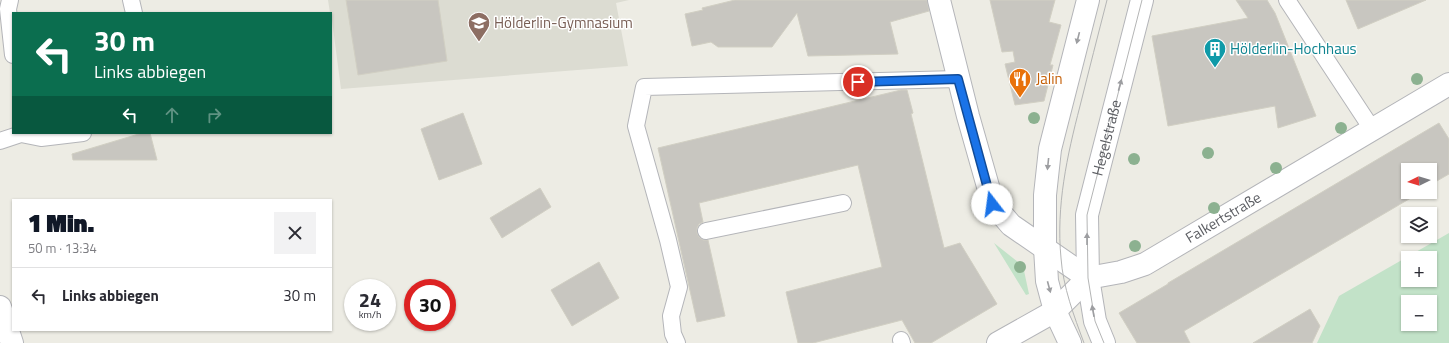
<!DOCTYPE html>
<html lang="de">
<meta charset="utf-8">
<style>
:root{--surface:#fff;--page:#f2f2f3;--text:#2b2b33;--muted:#7c7c81;--line:#e1e1e2;--accent:#111827}
body{margin:0;font-family:"Titillium Web",sans-serif;background:var(--page);color:var(--text);height:100vh;display:flex;flex-direction:column;font-size:15px;white-space:nowrap}
*{box-sizing:border-box;margin:0}
p{font-size:13px;color:var(--muted)}
.icon{flex:none;width:22px;height:22px;fill:none;stroke:currentColor;stroke-width:2;stroke-linecap:round;stroke-linejoin:round}
.map{position:relative;flex:1;overflow:hidden}
.details{position:absolute;left:12px;top:199px;width:320px;height:132px;display:flex;flex-direction:column;background:var(--surface);border-radius:0px;box-shadow:0 1px 3px #0004}
.details>*{flex:none}
.hud{position:absolute;left:12px;top:12px;width:320px;height:122px;border-radius:0px;box-shadow:0 1px 3px #0004;background:#0b6e4f;color:#fff;overflow:hidden}
.needle{width:26px;rotate:265deg}
.tools{position:absolute;left:1401px;top:163px;display:grid;gap:8px}
.tools a{display:grid;place-items:center;width:36px;height:36px;border-radius:0px;background:var(--surface);box-shadow:0 1px 3px #0004;font-size:20px}
.speed{position:absolute;left:344px;top:279px;display:flex;gap:8px;font-size:20px;font-weight:700;text-align:center}
.speed>*{display:grid;place-content:center;width:52px;height:52px;border-radius:50%;background:var(--surface);box-shadow:0 1px 3px #0004;line-height:1}
.speed small{font-size:10px;font-weight:400}
.speed .limit{border:6px solid #d22;background:#fff;color:#111}
.pin{position:absolute;display:grid;place-items:center;width:34px;height:34px;color:#fff;margin:-17px;border:2px solid #fff;border-radius:50%;box-shadow:0 1px 4px #0007}
.me{position:absolute;width:44px;margin:-22px;rotate:345deg;stroke-linejoin:round;filter:drop-shadow(0 0 3px #0008)}
.turn{display:flex;align-items:center;gap:14px;height:84px;padding:0 16px;font-size:18px}
.turn .icon{width:52px;height:52px;stroke-width:2.5}
.turn b{display:block;font-size:28px;line-height:34px}
.lanes{display:flex;align-items:center;height:38px;padding:0 16px;background:#0003;justify-content:center;gap:20px;direction:ltr}
.lanes .off{opacity:.35}
.round{display:grid;place-items:center;flex:none;width:42px;height:42px;border-radius:0px;background:var(--page)}
.headline{display:flex;align-items:center;justify-content:space-between;height:68px;padding:0 16px}
h1{font-size:24px;font-weight:800;line-height:30px;color:var(--accent)}
ul{padding:0;list-style:none}
li{display:flex;align-items:center;gap:12px;height:56px;padding:0 16px;border-top:1px solid var(--line)}
li div{flex:1}
li b{display:block;font-size:15px}
li em{font-style:normal}
.map>svg:first-child{display:block}
.education{fill:#dcdcd2}
.green{fill:#c2e2c8;fill-rule:evenodd}
.building{fill:#c8c6c0;stroke:#d1cfc3}
.lines{fill:none;stroke-linecap:round;stroke-linejoin:round}
.service-casing{stroke:#b4b5b9;stroke-width:18}
.minor-casing{stroke:#b4b5b9;stroke-width:24}
.tertiary-casing{stroke:#b4b5b9;stroke-width:24}
.service{stroke:#fff;stroke-width:16}
.minor{stroke:#fff;stroke-width:22}
.tertiary{stroke:#fff;stroke-width:22}
.tram{stroke:#b4b5b5;stroke-width:1}
.tree{fill:#8cb190}
.oneway{fill:#9d9ea1}
.route-casing{stroke:#114b97;stroke-width:10}
.route{stroke:#1a73e8;stroke-width:7}
.labels{text-anchor:middle;stroke-width:3;stroke-linejoin:round;paint-order:stroke}
.education-label{font-size:15px;fill:#785e54;stroke:#fff;text-anchor:start}
.culture-label{font-size:15px;fill:#0d838f;stroke:#fff;text-anchor:start}
.food-label{font-size:15px;fill:#c56008;stroke:#fff;text-anchor:start}
.street-label{font-size:15px;fill:#5c5e63;stroke:#fff}
</style>
<div class="map">
<svg width="1449" height="343" viewBox="0 0 1449 343">
<rect width="100%" height="100%" fill="#edece4"/>
<path class="education" d="M328 0H629L616 3 628 66 341 89 331 13H330Z"/>
<path class="green" d="M1449 233V343H1317L1339 296ZM1408 258H1430V280H1408ZM1408 302H1430V324H1408Z
M994 243 1023 266 1029 294 1026 295Z"/>
<path class="building" d="M346 0H438L447 61 358 75Z
M735 0H927L929 11 890 22 898 54 808 56 797 13 772 47H718L711 42 692 46 685 14 703 10 702 8Z
M990 0H1055L1049 22 1061 25 1050 65H1053L1044 101 1015 105 1005 64 1015 62 1013 51 1002 52Z
M1236 0H1267L1275 13 1316 116 1278 128 1275 106 1168 126 1152 36 1248 18Z
M1346 0H1426L1358 29Z
M901 90H907L913 113 911 114 944 248 960 243 997 304 931 343H915L902 320 813 343H798L786 292 882 267 858 165 699 203 703 222 699 224 697 228V233L699 237 703 240H708L725 316 697 322 658 148Z
M463 113 482 164 439 180 421 129Z
M1439 123 1449 139V174L1430 185V170H1408V192H1421L1184 331 1190 343H1137L1119 313 1168 284V283Z
M142 133H150L157 160H73L72 154Z
M540 188 551 207 502 238 490 218Z
M599 262 619 298 572 326 551 290Z
M1310 309 1320 326 1312 343H1253Z"/>
<g class="lines">
<g class="service-casing">
<path id="service" d="M10 0 8 9 13 55
M131 0 134 13
M1287 0 1372 129
M0 141 21 134 41 138 83 133
M706 231 843 203
M901 340 902 343
M677 343 673 334 671 316 679 287 668 240 636 126 644 87 958 79"/>
</g>
<g class="minor-casing">
<g id="minor">
<path d="M939 0 968 116 993 204 1011 225 1088 278"/>
<path id="s1" d="M998 343 1055 311 1088 278 1121 272 1145 264 1449 84"/>
</g>
</g>
<g class="tertiary-casing">
<g id="tertiary">
<path d="M0 307 12 343"/>
<path d="M1070 343 1055 311 1047 281 1045 248V195L1050 149 1088 0"/>
<path id="s2" d="M1104 343 1095 321 1088 278 1087 215 1142 0"/>
</g>
</g>
<use href="#service" class="service"/>
<use href="#minor" class="minor"/>
<use href="#tertiary" class="tertiary"/>
<path class="tram" d="M1084 343C1074 316 1063 287 1061 258 1056 206 1067 156 1080 106 1089 70 1098 35 1107 0
M1104 343 1095 321 1088 278 1087 215 1142 0"/>
</g>
<g class="tree">
<circle cx="1417" cy="79" r="6"/>
<circle cx="1034" cy="118" r="6"/>
<circle cx="1341" cy="128" r="6"/>
<circle cx="1208" cy="153" r="6"/>
<circle cx="1134" cy="159" r="6"/>
<circle cx="1276" cy="168" r="6"/>
<circle cx="1214" cy="208" r="6"/>
<circle cx="1135" cy="246" r="6"/>
<circle cx="1020" cy="267" r="6"/>
</g>
<defs><path id="oneway-solid" d="M-6-.8H1V-3.2L6.5 0L1 3.2V.8H-6Z"/></defs>
<g class="oneway">
<use href="#oneway-solid" transform="translate(1078 38) rotate(104)"/>
<use href="#oneway-solid" transform="translate(1120 85) rotate(-75)"/>
<use href="#oneway-solid" transform="translate(1048 164) rotate(96)"/>
<use href="#oneway-solid" transform="translate(1087 239) rotate(-90)"/>
<use href="#oneway-solid" transform="translate(1049 287) rotate(75)"/>
<use href="#oneway-solid" transform="translate(1093 311) rotate(-100)"/>
</g>
<g class="lines">
<g class="route-casing">
<path id="route" d="M858 82 958 79 992 204"/>
</g>
<use href="#route" class="route"/>
</g>
<defs>
<g id="school-pin" transform="scale(1.15)"><path d="M0 17L-7.5 6A9.5 9.5 0 1 1 7.5 6Z" fill="#8d6e63" stroke="#fff"/><path d="M0-5L7-2L0 1L-7-2ZM-4 1L0 2.5L4 1V4Q0 6-4 4Z" fill="#fff"/></g>
<g id="building-pin" transform="scale(1.15)"><path d="M0 17L-7.5 6A9.5 9.5 0 1 1 7.5 6Z" fill="#0f9aa8" stroke="#fff"/><path d="M-4-6H4V6H1V3H-1V6H-4ZM-2.5-4.3h1.7v1.8h-1.7ZM.8-4.3h1.7v1.8H.8ZM-2.5-1h1.7V.8h-1.7ZM.8-1h1.7V.8H.8Z" fill="#fff"/></g>
<g id="restaurant-pin" transform="scale(1.15)"><path d="M0 17L-7.5 6A9.5 9.5 0 1 1 7.5 6Z" fill="#e8710a" stroke="#fff"/><path d="M-5-6h1v4h1v-4h1v4h1v-4h1v5L-1.5 .5V6h-2V.5L-5-1ZM5-6V6H3V1.5H1.5Q1.5-4 5-6Z" fill="#fff"/></g>
</defs>
<g fill-rule="evenodd">
<use href="#school-pin" x="479" y="23"/>
<use href="#building-pin" x="1215" y="49"/>
<use href="#restaurant-pin" x="1020" y="79"/>
</g>
<g class="labels">
<g class="education-label">
<text x="494" y="28">Hölderlin-Gymnasium</text>
</g>
<g class="culture-label">
<text x="1230" y="54">Hölderlin-Hochhaus</text>
</g>
<g class="food-label">
<text x="1036" y="84">Jalin</text>
</g>
<g class="street-label">
<text dy="5" stroke="none"><textPath href="#s2" startOffset="210">Hegelstraße</textPath></text>
<text dy="5" stroke="none"><textPath href="#s1" startOffset="262">Falkertstraße</textPath></text>
</g>
</g>
</svg>
<div class="tools">
<a><svg class="needle" viewBox="-14 -14 28 28"><path d="M0-13l5 13h-10z" fill="#e53935"/><path d="M0 13l5-13h-10z" fill="#7c7c81"/></svg></a>
<a><svg class="icon" aria-label="layers" viewBox="0 0 24 24"><path d="M12 4l9 5-9 5-9-5zM3 14l9 5 9-5"/></svg></a>
<a>+</a>
<a>−</a>
</div>
<div class="speed"><div>24<small>km/h</small></div><div class="limit">30</div></div>
<div class="pin" style="left:858px;top:82px;background:#d93025"><svg class="icon" aria-label="arrive" viewBox="0 0 24 24"><path d="M6 21V4h12l-3 4 3 4H6"/></svg></div>
<svg class="me" style="left:992px;top:204px" viewBox="-20 -20 40 40"><circle r="19" fill="#fff"/><path d="M0-13L10 11 0 6-10 11z" fill="#1a73e8"/></svg>
<div class="hud">
<div class="turn"><svg class="icon" aria-label="left" viewBox="0 0 24 24"><path d="M17 20v-9H6M10 6l-5 5 5 5"/></svg><div><b>30 m</b>Links abbiegen</div></div>
<div class="lanes"><svg class="icon" aria-label="left" viewBox="0 0 24 24"><path d="M17 20v-9H6M10 6l-5 5 5 5"/></svg><svg class="icon off" aria-label="ahead" viewBox="0 0 24 24"><path d="M12 20V5M6 11l6-6 6 6"/></svg><svg class="icon off" aria-label="right" viewBox="0 0 24 24"><path d="M7 20v-9h11M14 6l5 5-5 5"/></svg></div>
</div>
<section class="details">
<div class="headline"><div><h1>1 Min.</h1><p>50 m · 13:34</p></div><a class="round"><svg class="icon" aria-label="close" viewBox="0 0 24 24"><path d="M6 6l12 12M18 6L6 18"/></svg></a></div>
<ul>
<li><svg class="icon" aria-label="left" viewBox="0 0 24 24"><path d="M17 20v-9H6M10 6l-5 5 5 5"/></svg><div><b>Links abbiegen</b></div><em>30 m</em></li>
</ul>
</section>
</div>
